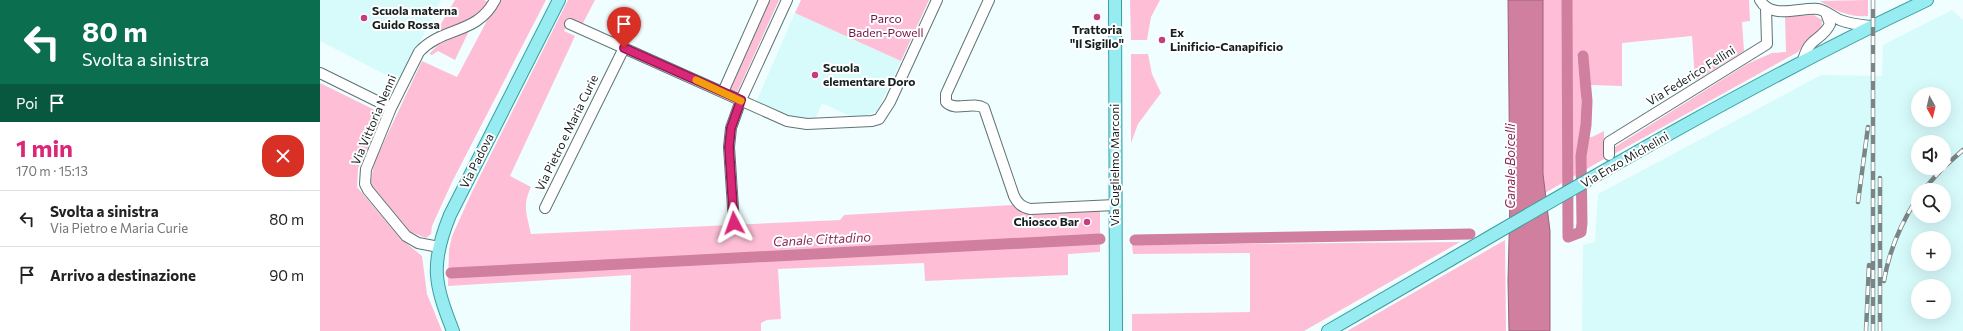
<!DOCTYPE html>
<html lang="it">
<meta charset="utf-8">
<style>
:root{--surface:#fff;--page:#f6f6f6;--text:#222;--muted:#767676;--line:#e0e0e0;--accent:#db2777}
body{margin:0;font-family:Commissioner,sans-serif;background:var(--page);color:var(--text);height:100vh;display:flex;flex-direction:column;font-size:15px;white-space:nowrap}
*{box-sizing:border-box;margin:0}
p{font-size:13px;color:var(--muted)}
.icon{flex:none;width:22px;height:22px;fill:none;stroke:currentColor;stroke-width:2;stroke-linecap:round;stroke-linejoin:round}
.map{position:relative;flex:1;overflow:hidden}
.panel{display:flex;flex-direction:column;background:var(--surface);width:320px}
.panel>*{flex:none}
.top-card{background:#0b6e4f;color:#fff;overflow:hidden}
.needle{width:26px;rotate:172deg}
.controls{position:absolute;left:1591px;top:87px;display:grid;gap:8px}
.controls a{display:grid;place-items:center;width:40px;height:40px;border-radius:50%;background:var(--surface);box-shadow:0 4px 16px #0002;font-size:20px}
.pin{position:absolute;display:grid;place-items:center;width:34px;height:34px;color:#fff;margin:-41px -17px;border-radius:50% 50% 50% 0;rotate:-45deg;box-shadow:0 0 4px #0007}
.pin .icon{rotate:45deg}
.me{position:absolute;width:44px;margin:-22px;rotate:356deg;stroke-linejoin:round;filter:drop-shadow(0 0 3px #0008)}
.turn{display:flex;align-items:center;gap:14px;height:84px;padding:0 16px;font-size:18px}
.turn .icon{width:52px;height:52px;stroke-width:2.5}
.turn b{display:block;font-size:28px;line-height:34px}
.then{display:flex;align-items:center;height:38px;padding:0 16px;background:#0003;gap:8px;font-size:15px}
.round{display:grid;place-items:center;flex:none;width:42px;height:42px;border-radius:16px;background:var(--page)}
.headline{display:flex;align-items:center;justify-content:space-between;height:68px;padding:0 16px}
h1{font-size:24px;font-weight:700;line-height:30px;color:var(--accent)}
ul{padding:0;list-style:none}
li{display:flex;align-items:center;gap:12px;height:56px;padding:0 16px;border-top:1px solid var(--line)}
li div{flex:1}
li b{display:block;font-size:15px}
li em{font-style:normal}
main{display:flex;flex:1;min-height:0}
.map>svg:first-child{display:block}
.built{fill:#d7fafb;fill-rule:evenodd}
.green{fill:#febfd6}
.water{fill:#d17f9f;stroke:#996279}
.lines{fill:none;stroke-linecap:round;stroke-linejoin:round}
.canal{stroke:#d17f9f;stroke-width:11}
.minor-casing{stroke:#5f7475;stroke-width:12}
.major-casing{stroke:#3c9da1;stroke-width:14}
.minor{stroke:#fff;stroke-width:10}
.major{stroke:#96ecf1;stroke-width:12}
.rail-casing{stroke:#7a8585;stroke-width:4.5}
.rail{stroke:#fff;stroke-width:3;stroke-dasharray:9;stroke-linecap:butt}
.route-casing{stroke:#8e194d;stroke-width:10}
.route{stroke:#db2777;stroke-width:7}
.slow{stroke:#f59e0b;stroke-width:7}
.poi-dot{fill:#c43d7d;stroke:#fff;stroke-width:1.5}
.labels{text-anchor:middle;stroke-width:4;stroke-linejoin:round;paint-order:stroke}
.poi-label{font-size:12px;font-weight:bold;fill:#172020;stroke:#fff;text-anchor:start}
.park-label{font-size:12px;fill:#741245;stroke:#fff}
.street-label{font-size:12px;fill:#172020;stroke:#fff}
.water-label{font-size:13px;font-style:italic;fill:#8b2a58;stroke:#fff}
</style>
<main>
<section class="panel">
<div class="top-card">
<div class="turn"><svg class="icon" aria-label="left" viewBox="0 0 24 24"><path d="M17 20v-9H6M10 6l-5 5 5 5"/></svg><div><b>80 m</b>Svolta a sinistra</div></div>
<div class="then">Poi<svg class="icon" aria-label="arrive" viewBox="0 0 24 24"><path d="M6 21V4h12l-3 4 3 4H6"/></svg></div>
</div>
<div class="headline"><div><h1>1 min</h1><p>170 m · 15:13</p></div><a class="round" style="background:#d93025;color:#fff"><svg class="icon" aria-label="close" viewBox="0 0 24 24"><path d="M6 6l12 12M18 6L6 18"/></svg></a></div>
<ul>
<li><svg class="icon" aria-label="left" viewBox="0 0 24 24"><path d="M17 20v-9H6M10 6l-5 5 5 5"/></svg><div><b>Svolta a sinistra</b><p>Via Pietro e Maria Curie</p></div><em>80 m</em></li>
<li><svg class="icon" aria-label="arrive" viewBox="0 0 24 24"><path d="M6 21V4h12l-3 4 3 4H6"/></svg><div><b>Arrivo a destinazione</b></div><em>90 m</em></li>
</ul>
</section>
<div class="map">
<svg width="1643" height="331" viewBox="0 0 1643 331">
<rect width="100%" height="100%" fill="#f0feff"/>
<path class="built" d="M0 0H121L80 82 0 41Z
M1632 10 1643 20V331H1262L1263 245 1275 242 1278 194 1501 75 1562 76 1563 45ZM1598 94H1624V120H1598ZM1598 142H1624V168H1598ZM1598 190H1624V216H1598ZM1598 238H1624V264H1598ZM1598 286H1624V312H1598Z
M475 13 581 61 557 111 548 115 532 117 502 103 495 120H475L436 102Z"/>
<path class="green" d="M135 0H164L168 2C159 20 132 26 115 34Z
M178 0H226L132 182 112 226 111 234 106 238 86 230 53 188 51 181 54 163 102 61 137 77Z
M248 0H275L262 25 249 19 244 31 255 36 190 176 211 187C202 206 207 215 211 234L520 220 524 215 692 205 707 214 780 209V252L748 254V275L605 281 604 263 458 269 461 319 447 320 441 323V331H310L311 275 128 286 129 250 132 236 152 192Z
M450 0H459L416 95 409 91Z
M481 0H609L581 61 475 13Z
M810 0H840L831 17 827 40H811Z
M1223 0H1429L1430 21 1422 22 1424 51 1375 81 1372 36 1302 43V86L1271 85 1268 55 1257 56 1261 87V137H1272L1284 131V159L1225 193 1223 174Z
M1548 0V16C1530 18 1514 10 1500 1Z
M1494 15 1502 20 1501 30 1487 40 1478 52 1294 154 1295 147 1427 64 1452 53 1466 52 1465 16Z
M149 31 135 60 118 51 112 55 109 54 119 44Z
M811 54H828L832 74 841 93 818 124 811 143Z
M0 83 65 115 38 168 37 187 81 239 102 256 107 294 122 331H0Z
M1185 240 1186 331H1027Z
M1140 242 984 331H812V314L930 312V253L813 254 812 245Z"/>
<path class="water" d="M1188 0H1223V174L1230 231V331H1189L1188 281 1190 199Z"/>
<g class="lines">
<path class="canal" d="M1247 0 1248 237 1261 232 1262 223 1261 156 1266 125 1267 101 1263 56
M815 240 1150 234
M131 273 780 239"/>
<g class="minor-casing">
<path id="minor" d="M669 0 626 94V102C634 112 653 101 664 108L694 196C698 204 702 207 710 209L795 205
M1440 0C1451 20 1480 7 1498 9 1505 10 1513 17 1520 20 1530 24 1540 25 1550 26
M250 24 467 121 487 124 552 121 559 119 570 102 617 0
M1483 61C1488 37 1502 41 1510 24L1506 13
M0 73 71 108
M403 92 444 0
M1289 155V142L1447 44 1446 8
M225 208 304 48
M414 223 409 147 411 128 421 100 467 0
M119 247 98 243 86 236 48 190 45 184 46 169 71 108 99 52C123 26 157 35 175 0"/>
</g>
<g class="major-casing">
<path id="major" d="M795 0 796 331
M133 331C114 283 110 264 130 215L239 0
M1008 331C1206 217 1401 97 1607 0"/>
</g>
<use href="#minor" class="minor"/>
<use href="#major" class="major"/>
<g class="rail-casing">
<path id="rail" d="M1553 0V331
M1624 167 1643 150
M1560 178V331
M1603 190 1623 168
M1538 202 1548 127
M1564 281C1569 250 1581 223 1598 197
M1546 331 1549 265"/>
</g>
<use href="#rail" class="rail"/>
</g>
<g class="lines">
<g class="route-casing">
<path id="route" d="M304 48 421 100 411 128 409 147 414 223"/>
</g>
<use href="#route" class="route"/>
<path class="slow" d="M376 80 421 101"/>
</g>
<g class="poi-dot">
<circle cx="777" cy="17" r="4"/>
<circle cx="44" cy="18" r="4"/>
<circle cx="842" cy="40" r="4"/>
<circle cx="495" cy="75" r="4"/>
<circle cx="767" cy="222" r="4"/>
</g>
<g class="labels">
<g class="poi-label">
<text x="52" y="15">Scuola materna<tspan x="52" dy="14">Guido Rossa</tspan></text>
<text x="777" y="34" text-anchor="middle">Trattoria<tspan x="777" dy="14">"Il Sigillo"</tspan></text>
<text x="850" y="37">Ex<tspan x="850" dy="14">Linificio-Canapificio</tspan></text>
<text x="503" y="72">Scuola<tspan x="503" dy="14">elementare Doro</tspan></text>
<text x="759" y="226" text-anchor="end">Chiosco Bar</text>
</g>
<g class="park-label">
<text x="566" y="23">Parco<tspan x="566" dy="14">Baden-Powell</tspan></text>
</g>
<g class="street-label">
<text transform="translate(1371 76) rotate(-32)" y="4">Via Federico Fellini</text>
<text transform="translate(54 120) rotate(-67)" y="4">Via Vittoria Nenni</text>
<text transform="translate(247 133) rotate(-64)" y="4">Via Pietro e Maria Curie</text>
<text transform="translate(1305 160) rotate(-30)" y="4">Via Enzo Michelini</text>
<text transform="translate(157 161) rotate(-63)" y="4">Via Padova</text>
<text transform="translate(795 165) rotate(-90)" y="4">Via Guglielmo Marconi</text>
</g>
<g class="water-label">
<text transform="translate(1190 166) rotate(-90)" y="5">Canale Boicelli</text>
<text transform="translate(502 239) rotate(-3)" y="5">Canale Cittadino</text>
</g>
</g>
</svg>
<div class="controls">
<a><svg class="needle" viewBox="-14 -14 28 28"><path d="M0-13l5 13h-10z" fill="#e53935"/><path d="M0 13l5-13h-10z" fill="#767676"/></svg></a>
<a><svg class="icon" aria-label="sound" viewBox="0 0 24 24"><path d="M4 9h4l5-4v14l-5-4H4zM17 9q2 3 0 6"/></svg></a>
<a><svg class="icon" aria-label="search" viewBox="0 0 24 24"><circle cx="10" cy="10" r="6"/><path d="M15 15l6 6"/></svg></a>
<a>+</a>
<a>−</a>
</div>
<div class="pin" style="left:304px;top:48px;background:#d93025"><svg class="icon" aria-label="arrive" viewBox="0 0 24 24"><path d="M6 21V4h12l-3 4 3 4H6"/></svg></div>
<svg class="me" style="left:414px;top:223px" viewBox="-20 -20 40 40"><path d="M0-17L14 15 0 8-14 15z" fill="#db2777" stroke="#fff" stroke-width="4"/></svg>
</div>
</main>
